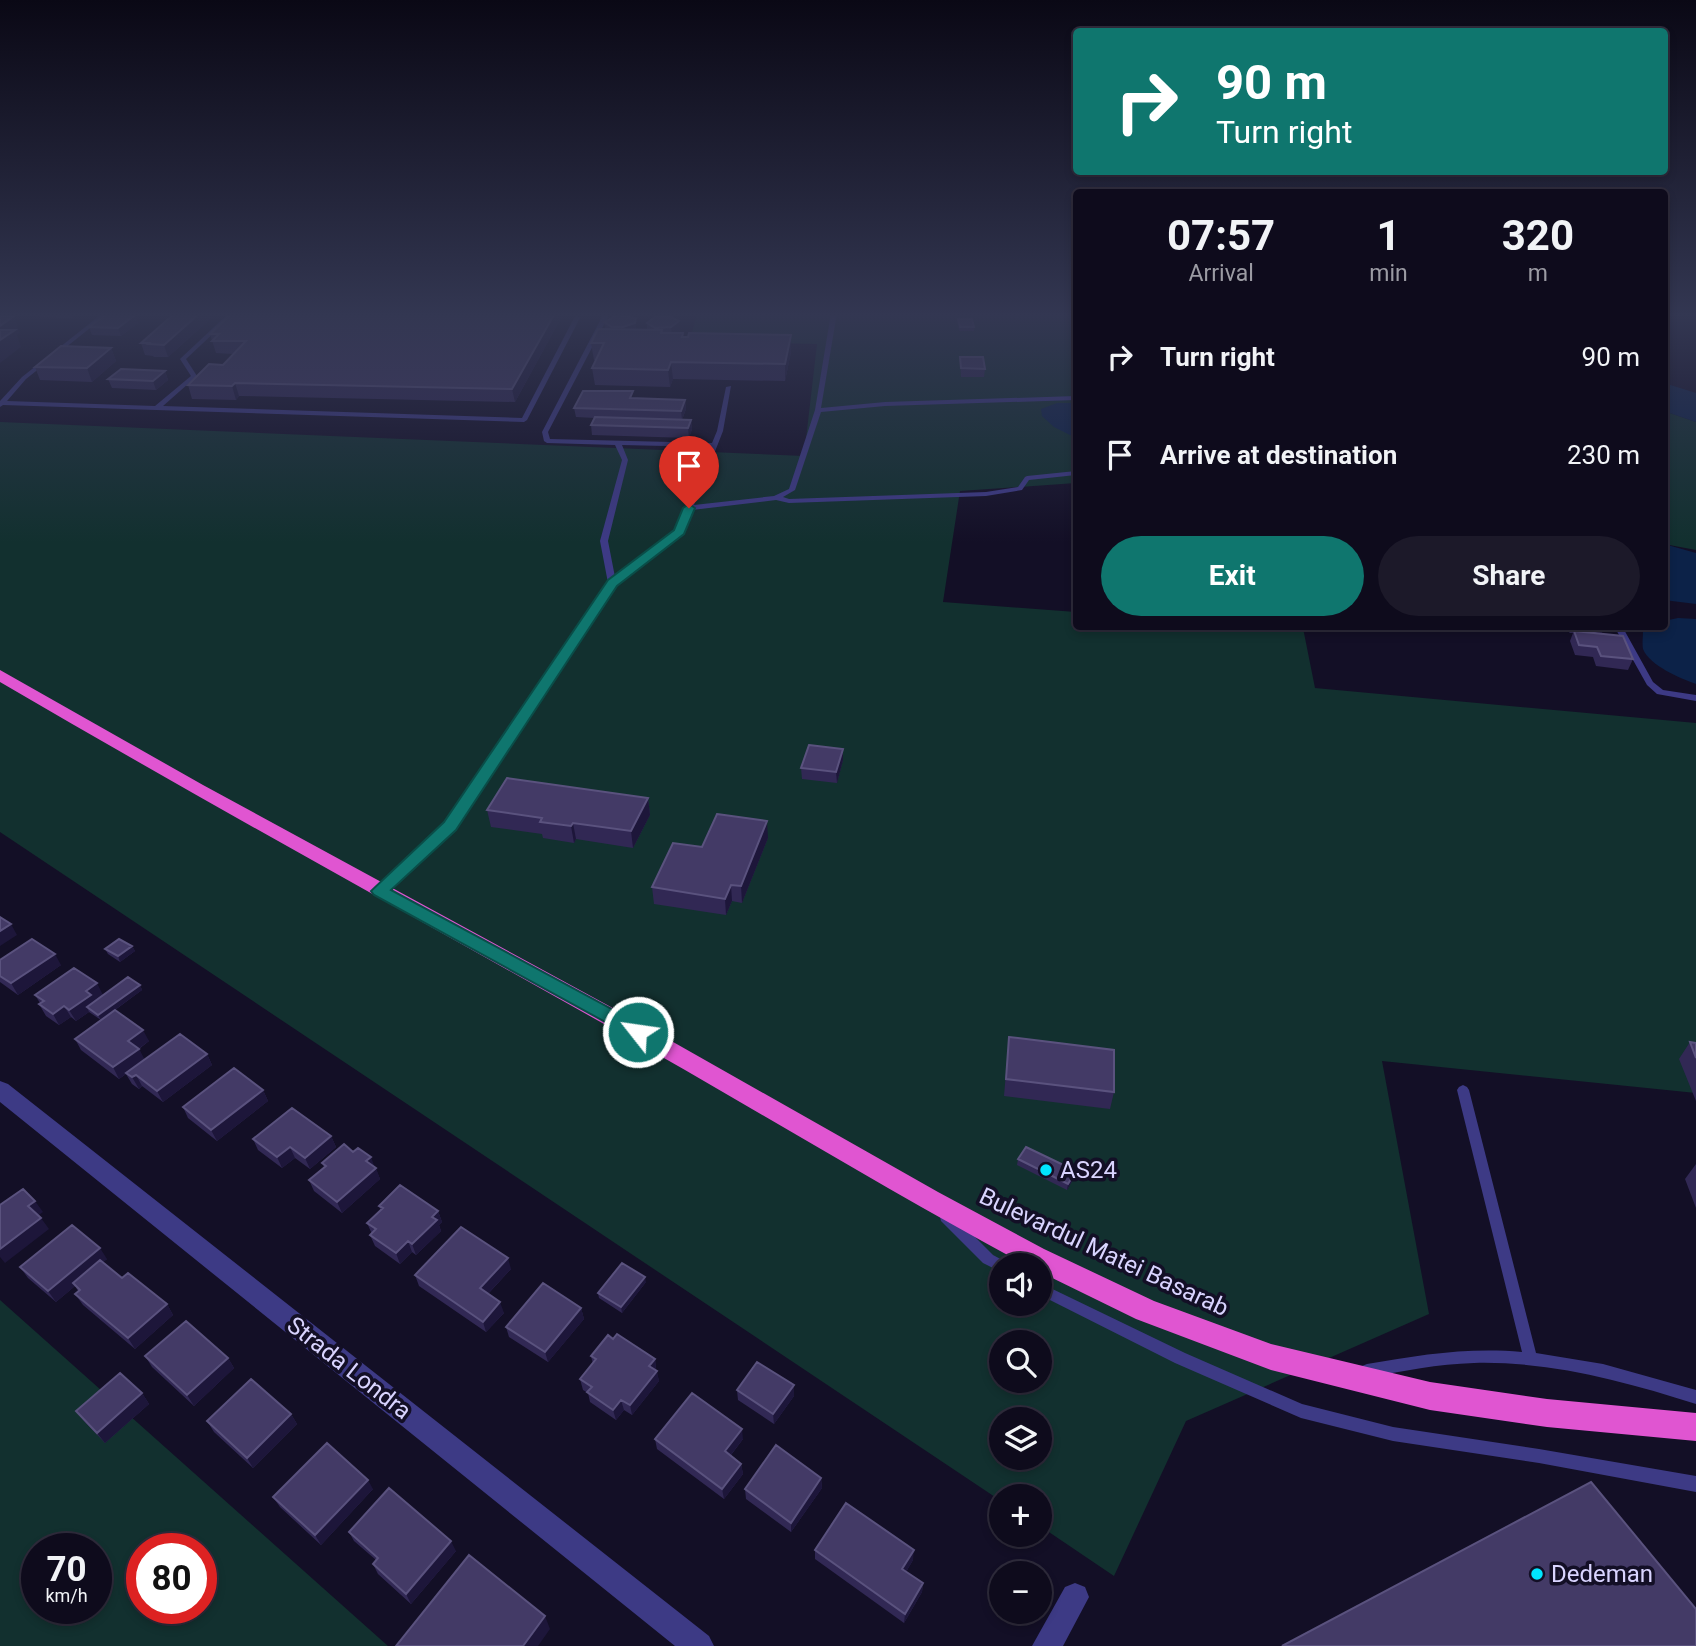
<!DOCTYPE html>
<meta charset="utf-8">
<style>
:root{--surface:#0e0b1c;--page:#1c1929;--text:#f1f3f6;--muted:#9b9ba3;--line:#2e2b3b;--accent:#0f766e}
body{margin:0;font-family:Roboto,sans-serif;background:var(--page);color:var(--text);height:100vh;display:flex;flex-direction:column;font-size:26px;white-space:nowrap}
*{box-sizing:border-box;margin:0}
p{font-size:23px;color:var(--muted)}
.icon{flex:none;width:38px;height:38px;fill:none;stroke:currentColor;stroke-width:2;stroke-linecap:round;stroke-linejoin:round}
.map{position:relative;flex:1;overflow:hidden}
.details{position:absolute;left:1073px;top:189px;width:595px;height:441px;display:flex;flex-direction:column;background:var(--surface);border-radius:7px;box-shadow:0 4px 10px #0003,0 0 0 2px var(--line)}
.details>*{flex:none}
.top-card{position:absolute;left:1073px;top:28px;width:595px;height:147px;border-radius:7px;box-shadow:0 4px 10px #0003,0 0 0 2px var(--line);background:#0f766e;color:#fff;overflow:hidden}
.fabs{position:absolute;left:989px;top:1253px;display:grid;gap:14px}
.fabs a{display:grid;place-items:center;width:63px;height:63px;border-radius:50%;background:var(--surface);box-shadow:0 4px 10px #0003,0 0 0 2px var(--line);font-size:35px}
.speed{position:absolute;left:21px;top:1533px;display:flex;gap:14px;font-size:35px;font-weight:700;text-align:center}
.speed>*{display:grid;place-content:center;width:91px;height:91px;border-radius:50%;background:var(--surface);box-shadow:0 4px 10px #0003,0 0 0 2px var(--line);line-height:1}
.speed small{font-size:18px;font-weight:400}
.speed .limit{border:10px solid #d22;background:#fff;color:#111}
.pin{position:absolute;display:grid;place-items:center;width:60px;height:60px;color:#fff;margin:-72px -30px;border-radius:50% 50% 50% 0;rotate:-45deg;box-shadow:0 0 7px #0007}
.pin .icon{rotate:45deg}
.me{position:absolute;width:77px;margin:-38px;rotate:300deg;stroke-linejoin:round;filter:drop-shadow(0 0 5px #0008)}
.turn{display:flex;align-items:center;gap:24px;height:147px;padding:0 28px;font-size:32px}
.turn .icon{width:91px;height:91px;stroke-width:2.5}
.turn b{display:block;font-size:49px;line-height:60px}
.eta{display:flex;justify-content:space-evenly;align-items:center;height:119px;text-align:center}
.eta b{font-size:42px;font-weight:700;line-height:49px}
.action{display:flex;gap:14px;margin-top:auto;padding:14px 28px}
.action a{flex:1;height:80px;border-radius:42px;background:var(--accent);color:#fff;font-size:28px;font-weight:700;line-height:80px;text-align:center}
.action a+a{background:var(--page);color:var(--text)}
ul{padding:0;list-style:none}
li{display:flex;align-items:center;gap:21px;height:98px;padding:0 28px}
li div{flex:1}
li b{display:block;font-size:26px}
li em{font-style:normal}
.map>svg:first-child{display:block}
.green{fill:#12302f;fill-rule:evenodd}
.water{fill:#0c2248}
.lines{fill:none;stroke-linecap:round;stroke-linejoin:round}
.service{fill:#3d3a85;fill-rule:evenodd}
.minor{fill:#3d3a85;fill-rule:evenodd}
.trunk{fill:#e055d1;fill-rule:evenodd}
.wall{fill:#312854}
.shaded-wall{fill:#1d163a}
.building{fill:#433a66;stroke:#5a527e;stroke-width:2}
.route{fill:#0f766e;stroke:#0a4d48;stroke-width:2}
.poi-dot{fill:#00e5ff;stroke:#130f26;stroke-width:2.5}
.labels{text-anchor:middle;stroke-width:7;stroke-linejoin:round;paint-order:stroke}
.near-poi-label{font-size:24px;fill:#d9d4ff;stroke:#130f26;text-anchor:start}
.near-street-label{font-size:24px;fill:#d9d4ff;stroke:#130f26}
</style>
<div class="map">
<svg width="1696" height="1646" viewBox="0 0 1696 1646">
<rect width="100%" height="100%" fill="#130f26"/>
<path class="green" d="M697 313H1076V483L960 491 943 602 1076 612V626L1303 628 1315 688 1696 723V1093L1382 1061 1429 1314 1186 1421 1114 1576 1040 1526V1496H1001V1501L0 832V422L804 456 817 344 690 341ZM1001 1265H1040V1304H1001ZM1001 1342H1040V1381H1001ZM1001 1419H1040V1458H1001Z
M1664 411 1696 422V550L1664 544Z
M0 1300 388 1646H0ZM37 1549H96V1608H37ZM142 1549H201V1608H142Z"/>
<path class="water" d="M1664 383 1696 393V422L1664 411Z
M1057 403H1076V438L1054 427 1042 416 1041 409Z
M1664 544 1696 553V604L1664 600Z
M1678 618 1696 619V684C1680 678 1650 666 1643 649 1642 644 1643 636 1643 631L1649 627 1664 626V621Z"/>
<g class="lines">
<path class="service" d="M103 313H109L26 379 7 401 155 406 191 376 180 359 181 358 229 313H235L186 359 197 376 163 406 522 418 574 318 577 316 580 318 527 420 524 422 3 405 0 407V401L22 377Z
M604 313H610L548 432 550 439 712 443 717 431 726 387 731 386 723 431 694 505 774 496 789 489 815 410 831 313H837L821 408 885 402 1076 396V400L885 406 821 412 795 490 783 497 789 499 986 492 1018 487 1025 477 1027 476 1076 471V475L1029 480 1022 490 986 496 789 503 776 500 692 510 683 534 615 585 453 828 384 893H376L375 891 376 889 447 824 608 583 600 541 622 460 615 445 547 443 544 441 542 432ZM622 445 710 447 677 531 615 577 608 541 628 460Z
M1614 626H1622L1653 682 1663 690 1696 695V701L1657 694 1647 685Z
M1463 1085 1467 1087 1469 1090 1536 1353 1603 1364 1696 1390V1404C1624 1381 1550 1361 1474 1363 1438 1364 1403 1371 1367 1378L1362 1376 1360 1371 1362 1366 1367 1364C1419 1355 1469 1347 1522 1352L1457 1090 1459 1087Z
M946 1211 951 1213 993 1255 1006 1262 1007 1265H1001V1272L983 1263 941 1221 940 1217 941 1213Z
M1040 1283 1185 1353 1302 1404 1393 1427 1539 1449 1696 1476V1492L1539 1463 1393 1441 1301 1418 1175 1363 1040 1295Z"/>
<path class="minor" d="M0 1081 8 1084 709 1636 714 1646H675L0 1102Z
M1075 1583 1085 1587 1089 1597 1063 1646H1032L1065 1587Z"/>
<path class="trunk" d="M0 670 203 785 622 1013 938 1192 1044 1249 1154 1301 1271 1344 1430 1382 1547 1399 1696 1413V1441L1547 1427 1430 1410 1271 1370 1136 1319 1040 1272V1265H1026C883 1188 745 1103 604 1024 402 910 200 799 0 682Z"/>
</g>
<path class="wall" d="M2 313H76L77 314 72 318 3 315Z
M134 313H161L157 316 135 315 138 323 121 336 92 335 89 327 135 315Z
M175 313H217L168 357H154L153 356 145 355 141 343Z
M232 313H561L562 316 515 402 239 396 236 400 192 399 188 385 223 365 233 354 216 353 210 334Z
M627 313H676L674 317H671L680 330 676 333H683V337L791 352 785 381 673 379 670 387 595 385 592 368 596 360H594L591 343 605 329 604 322 636 329 647 330V323L669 317 627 316Z
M958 319 974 327V331H959Z
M111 348 116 361 92 382 40 380 35 367Z
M960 357 985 369 984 377H961Z
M165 371 168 380 156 390 112 388 108 379Z
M633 398 685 400 686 409 682 420H691L692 429 689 438 592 435 591 425 595 418 576 417 574 408Z
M1561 626H1606L1604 631 1599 634 1633 659 1628 670 1596 666 1593 657 1575 655 1570 641 1573 633H1570Z
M843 760 837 783 802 779 801 768Z
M648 798 650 815 633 848 576 839 574 843 543 838 542 834 491 827 487 810Z
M768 838 742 903 732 901 726 915 654 904 652 887 702 847Z
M132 946 135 951 120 962 108 954 105 949Z
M0 960 61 965 18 995 0 982Z
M140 985 142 990 111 1013 149 1041 139 1049 144 1060 207 1054 212 1065 163 1102 142 1086 139 1089 132 1084 126 1074 119 1079 81 1050 75 1039 101 1020 89 1012 76 1021 71 1017 59 1025 46 1016 39 1004 40 1003 35 995H103L94 1001 95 1002Z
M1009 1037 1114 1092 1110 1109 1004 1096Z
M1690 1042 1696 1043V1101L1679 1059Z
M263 1090 268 1101 217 1141 188 1118 183 1107Z
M331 1136 336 1147 310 1169 295 1158 282 1168 258 1150 253 1139Z
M1018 1159 1075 1176 1067 1190 1017 1165Z
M322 1163 375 1167 380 1179 342 1213 314 1191 309 1180 324 1167Z
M1696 1164V1208L1685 1179Z
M379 1206 438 1211 442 1222 439 1225 441 1231 416 1255 412 1252 400 1264 375 1246 370 1235 372 1234 367 1223 381 1211Z
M107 1259 103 1262 122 1278 167 1304 173 1315 135 1349 83 1305 75 1294 78 1291 75 1286 56 1302 28 1278 20 1267Z
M511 1269 488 1294 504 1313 486 1332 419 1286 415 1275Z
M646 1282 622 1313 599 1298 598 1293Z
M581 1308 584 1319 548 1362 509 1337 506 1327Z
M613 1339 655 1359 656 1369V1370L659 1381 632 1415 624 1410 616 1420 590 1402 588 1393 583 1390 580 1379 593 1364 591 1356Z
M145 1356 228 1358 234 1368 194 1406 152 1367Z
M737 1390 794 1396 774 1424 738 1400Z
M142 1393 149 1404 105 1443 84 1421 76 1411Z
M291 1414 297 1424 253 1468 214 1432 207 1421Z
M655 1439H743L731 1455 741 1464 743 1474 724 1499 657 1449Z
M821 1478 822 1488 791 1532 746 1499 745 1489Z
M373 1489 321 1545 280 1507 273 1497Z
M349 1532 456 1551 411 1604 378 1574 373 1564 376 1560 354 1541Z
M815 1550 913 1560 906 1572 923 1583 922 1592 904 1623 815 1559Z"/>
<path class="shaded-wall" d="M70 313H76L77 314 72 318Z
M200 313H217L168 357 164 345Z
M555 313H561L562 316 515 402 512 389Z
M135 315 138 323 121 336 118 328Z
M14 316 20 333 17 335 21 347 0 363V326Z
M636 318V331L624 335 623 327Z
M679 321 680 330 672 336 671 327Z
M791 335V352L785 381V364Z
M111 348 116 361 92 382 87 368Z
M671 362 673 379 670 387 668 370Z
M165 371 168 380 156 390 153 381Z
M235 383 239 396 236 400 232 386Z
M685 400 686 409 682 420 681 411Z
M691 420 692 429 689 438 688 428Z
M1599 626H1606L1604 631 1595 636Z
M843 749V760L837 783 836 772Z
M648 798 650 815 633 848 631 831Z
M767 821 768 838 742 903 741 886Z
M573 823 576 839 574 843 571 826Z
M731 885 732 901 726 915 725 899Z
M11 924 17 935 0 946V931Z
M132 946 135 951 120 962 118 956Z
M55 954 61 965 18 995 11 983Z
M97 983 103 995 94 1001 97 1006 87 1007 89 1012 76 1021 69 1010 86 991Z
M140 985 142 990 101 1020 98 1015Z
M64 1006 71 1017 59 1025 53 1014Z
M143 1030 149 1041 134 1052 128 1041Z
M139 1049 145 1060 119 1079 113 1067Z
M207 1054 212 1065 163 1102 157 1091Z
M136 1075 142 1086 139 1089 132 1077Z
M263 1090 268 1101 217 1141 211 1130Z
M331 1136 336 1147 310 1169 305 1158Z
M290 1147 295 1158 282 1168 277 1157Z
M371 1157 375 1168 366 1161Z
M376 1168 380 1179 342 1213 337 1202Z
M1076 1171 1075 1176 1067 1190 1068 1184Z
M35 1201 43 1212 36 1217 28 1206Z
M438 1211 442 1222 439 1225 441 1231 416 1255 412 1244 432 1217Z
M41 1218 49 1229 5 1263 0 1257V1249Z
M408 1241 412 1252 400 1264 396 1253Z
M100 1248 107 1259 75 1285 73 1283 75 1286 56 1302 48 1291Z
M508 1258 511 1269 483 1299 480 1288Z
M645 1277 646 1282 622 1313 621 1307Z
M500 1302 504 1313 486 1332 483 1322Z
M167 1304 173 1315 135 1349 128 1338Z
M581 1308 584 1319 548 1362 545 1352Z
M228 1358 234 1368 194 1406 187 1395Z
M655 1359 656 1369 651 1376 649 1366Z
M657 1371 659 1381 632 1415 630 1405Z
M794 1385V1396L774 1424 773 1414Z
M142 1393 149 1404 105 1443 97 1433Z
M621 1400 624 1410 616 1420 613 1410Z
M291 1414 297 1424 253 1468 247 1458Z
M742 1429 743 1439 726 1461 725 1451Z
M741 1464 743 1474 724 1499 722 1489Z
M821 1478 822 1488 791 1532V1523Z
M368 1480 373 1489 321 1545 315 1535Z
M451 1541 456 1551 411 1604 406 1594Z
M914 1550 913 1560 902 1579V1569Z
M923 1583 922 1592 904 1623 905 1614Z
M545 1616 550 1629 538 1646H523Z"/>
<path class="building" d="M175 313H200L164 345 149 344 151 343H141Z
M232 313H555L512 389 235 383 232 386 188 385 209 364 223 365 246 341H212L219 334H210Z
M107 314 135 315 118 328 89 327Z
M618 315 636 318 635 323 623 327H612L604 322Z
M0 316H14L0 326Z
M655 317H671L679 321 671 327 655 328 647 323Z
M958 319H972L974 327H960Z
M598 329 662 330 661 333H683L682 337H688L689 333 791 335 785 364 671 362 668 370 592 368 604 343H591Z
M0 330H15L0 340Z
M61 346 111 348 87 368 35 367Z
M960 357H983L985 369 961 368Z
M121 369 165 371 153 381 108 379Z
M583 391H633L630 398 685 400 681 411 574 408Z
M595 417 691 420 688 428 591 425Z
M1574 631 1623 636 1633 659 1601 656 1597 647 1579 645Z
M809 745 843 749 836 772 801 768Z
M507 778 648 798 631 831 573 823 571 826 540 822 542 818 487 810Z
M717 814 767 821 741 886 731 885 725 899 652 887 673 843 702 847Z
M0 917 11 924 0 931Z
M32 939 55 954 11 983 0 976V960Z
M119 939 132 946 118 956 105 949Z
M74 968 97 983 86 991 91 995 69 1010 64 1006 53 1014 39 1004 44 1001 35 995Z
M128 977 140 985 98 1015 87 1007Z
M115 1010 143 1030 128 1041 139 1049 113 1067 75 1039Z
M180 1034 207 1054 157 1091 136 1075 132 1077 126 1073Z
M1009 1037 1114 1050V1092L1006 1079Z
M1690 1042 1696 1043V1058Z
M234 1068 263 1090 211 1130 183 1107Z
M292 1108 331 1136 305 1158 290 1147 277 1157 253 1139Z
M344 1144 353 1152 358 1148 371 1157 366 1161 376 1168 337 1202 309 1180 326 1166 322 1163Z
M1026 1147 1076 1171 1068 1184 1018 1159Z
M400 1185 438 1211 432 1217 437 1220 412 1244 408 1241 396 1253 370 1235 376 1229 367 1223 383 1208 379 1206Z
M23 1189 35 1201 28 1206 41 1218 0 1249V1205Z
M72 1225 100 1248 48 1291 20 1267Z
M461 1227 508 1258 480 1288 500 1302 483 1322 415 1275Z
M100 1260 122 1278 128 1273 167 1304 128 1338 75 1294 80 1290 73 1283Z
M622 1263 645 1277 621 1307 598 1293Z
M543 1283 581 1308 545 1352 506 1327Z
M186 1321 228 1358 187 1395 145 1356Z
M617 1334 655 1359 649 1366 657 1371 630 1405 621 1400 613 1410 587 1392 592 1387 580 1379 596 1359 591 1356 608 1335 613 1339Z
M757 1362 794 1385 773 1414 737 1390Z
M120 1373 142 1393 97 1433 76 1411Z
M251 1379 291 1414 247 1458 207 1421Z
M692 1393 742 1429 725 1451 741 1464 722 1489 655 1439Z
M327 1443 368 1480 315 1535 273 1497Z
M776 1445 821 1478 791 1523 745 1489Z
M1591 1482 1696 1609V1646H1282Z
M389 1488 451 1541 406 1594 373 1564 378 1558 349 1532Z
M846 1503 914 1550 902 1569 923 1583 905 1614 815 1550Z
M469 1555 545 1616 523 1646H396Z"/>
<linearGradient id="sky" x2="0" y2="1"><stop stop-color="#0a0815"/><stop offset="0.58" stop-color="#333752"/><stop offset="1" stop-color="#333752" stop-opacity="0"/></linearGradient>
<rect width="1696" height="543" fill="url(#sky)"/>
<path class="route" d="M689 504 695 508 684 534 617 586 456 830 391 890 645 1027 648 1032 645 1038 638 1040 374 895 371 891 444 822 608 580 674 530 683 508Z"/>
<g class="poi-dot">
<circle cx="1046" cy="1170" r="7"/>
<circle cx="1537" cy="1574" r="7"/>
</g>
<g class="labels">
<g class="near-poi-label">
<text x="1060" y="1178">AS24</text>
<text x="1551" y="1582">Dedeman</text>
</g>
<g class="near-street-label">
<text transform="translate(1104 1252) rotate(25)" y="8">Bulevardul Matei Basarab</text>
<text transform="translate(349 1368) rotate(38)" y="8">Strada Londra</text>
</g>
</g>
</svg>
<div class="fabs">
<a><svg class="icon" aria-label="sound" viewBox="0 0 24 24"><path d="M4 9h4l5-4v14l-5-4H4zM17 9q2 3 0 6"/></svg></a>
<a><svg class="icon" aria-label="search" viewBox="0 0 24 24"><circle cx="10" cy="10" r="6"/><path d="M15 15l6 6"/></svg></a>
<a><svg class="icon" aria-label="layers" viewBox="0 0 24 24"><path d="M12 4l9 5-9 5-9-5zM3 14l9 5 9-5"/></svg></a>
<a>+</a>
<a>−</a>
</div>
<div class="speed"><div>70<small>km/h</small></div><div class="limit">80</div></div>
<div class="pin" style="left:689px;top:508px;background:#d93025"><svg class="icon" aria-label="arrive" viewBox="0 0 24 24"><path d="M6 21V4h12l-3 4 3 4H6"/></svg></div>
<svg class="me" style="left:638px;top:1032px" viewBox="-20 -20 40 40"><circle r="17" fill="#0f766e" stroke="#fff" stroke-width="3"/><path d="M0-11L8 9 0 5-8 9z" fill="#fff"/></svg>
<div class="top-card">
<div class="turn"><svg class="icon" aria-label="right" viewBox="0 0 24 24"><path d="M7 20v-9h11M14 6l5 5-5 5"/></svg><div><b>90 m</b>Turn right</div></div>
</div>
<section class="details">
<div class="eta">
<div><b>07:57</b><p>Arrival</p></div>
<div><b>1</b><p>min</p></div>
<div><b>320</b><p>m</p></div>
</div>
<ul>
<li><svg class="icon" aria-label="right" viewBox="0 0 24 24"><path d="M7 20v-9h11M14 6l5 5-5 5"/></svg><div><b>Turn right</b></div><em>90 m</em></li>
<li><svg class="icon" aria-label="arrive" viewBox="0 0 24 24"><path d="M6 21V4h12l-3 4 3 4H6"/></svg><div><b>Arrive at destination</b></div><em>230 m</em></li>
</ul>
<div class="action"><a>Exit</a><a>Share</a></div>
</section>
</div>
